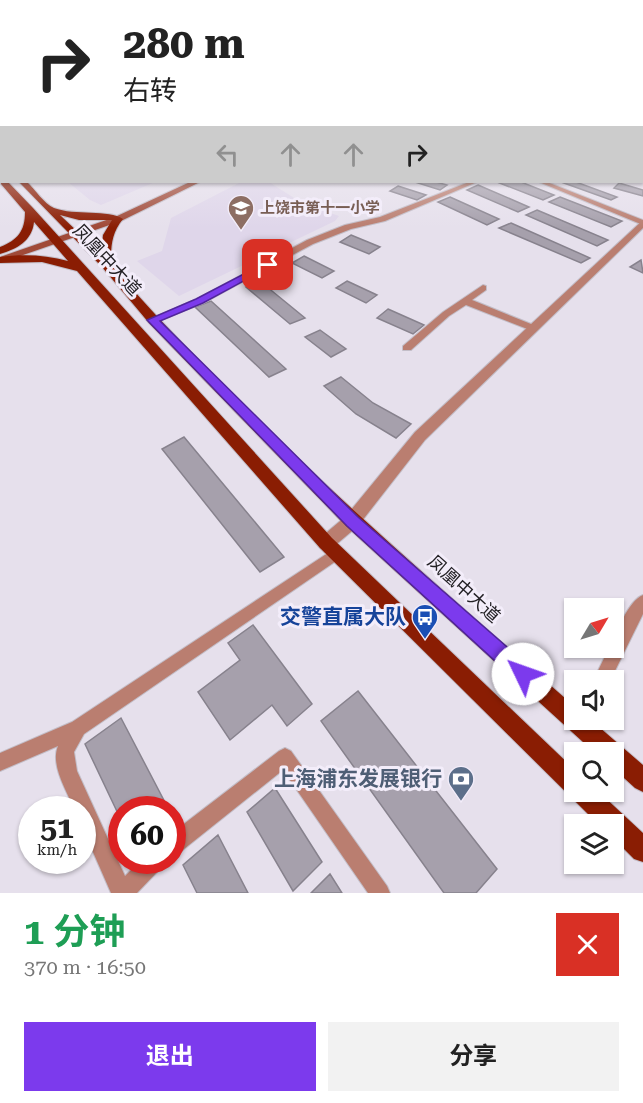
<!DOCTYPE html>
<html lang="zh">
<meta charset="utf-8">
<style>
:root{--surface:#fff;--page:#f2f2f2;--text:#222;--muted:#767676;--accent:#7c3aed}
body{margin:0;font-family:"Roboto Serif","Noto Sans SC",serif;background:var(--page);color:var(--text);height:100vh;display:flex;flex-direction:column;font-size:22px;white-space:nowrap}
*{box-sizing:border-box;margin:0}
p{font-size:20px;color:var(--muted)}
.icon{flex:none;width:33px;height:33px;fill:none;stroke:currentColor;stroke-width:2;stroke-linecap:round;stroke-linejoin:round}
.map{position:relative;height:893px;overflow:hidden}
.drawer{display:flex;flex-direction:column;background:var(--surface);flex:1}
.drawer>*{flex:none}
.guide{position:absolute;left:0px;top:0px;width:644px;height:183px;box-shadow:0 2px 4px #0004;background:#fff;color:var(--text);overflow:hidden}
.needle{width:39px;rotate:52deg}
.fabs{position:absolute;left:564px;top:598px;display:grid;gap:12px}
.fabs a{display:grid;place-items:center;width:60px;height:60px;border-radius:0px;background:var(--surface);box-shadow:0 2px 4px #0004;font-size:30px}
.speed{position:absolute;left:18px;top:796px;display:flex;gap:12px;font-size:30px;font-weight:700;text-align:center}
.speed>*{display:grid;place-content:center;width:78px;height:78px;border-radius:50%;background:var(--surface);box-shadow:0 2px 4px #0004;line-height:1}
.speed small{font-size:15px;font-weight:400}
.speed .limit{border:9px solid #d22;background:#fff;color:#111}
.pin{position:absolute;display:grid;place-items:center;width:51px;height:51px;color:#fff;margin:-26px;border-radius:12px;box-shadow:0 3px 9px #0006}
.me{position:absolute;width:66px;margin:-33px;rotate:312deg;stroke-linejoin:round;filter:drop-shadow(0 0 4px #0008)}
.turn{display:flex;align-items:center;gap:21px;height:126px;padding:0 24px;font-size:27px}
.turn .icon{width:78px;height:78px;stroke-width:2.5}
.turn b{display:block;font-size:42px;line-height:51px}
.lanes{display:flex;align-items:center;height:57px;padding:0 24px;background:#0003;justify-content:center;gap:30px;direction:ltr}
.lanes .off{opacity:.35}
.round{display:grid;place-items:center;flex:none;width:63px;height:63px;border-radius:0px;background:var(--page)}
.headline{display:flex;align-items:center;justify-content:space-between;height:102px;padding:0 24px}
h1{font-size:36px;font-weight:700;line-height:45px;color:#1e9e55}
.action{display:flex;gap:12px;margin-top:auto;padding:12px 24px}
.action a{flex:1;height:69px;border-radius:0px;background:var(--accent);color:#fff;font-size:24px;font-weight:700;line-height:69px;text-align:center}
.action a+a{background:var(--page);color:var(--text)}
.map>svg:first-child{display:block}
.built{fill:#dfd6ea}
.building{fill:#a6a0ac;stroke:#87828d;stroke-width:1.5}
.lines{fill:none;stroke-linecap:round;stroke-linejoin:round}
.minor-casing{stroke:#c3bec8;stroke-width:2}
.tertiary-casing{stroke:#c3bec8;stroke-width:2}
.secondary-casing{stroke:#c3bec8;stroke-width:2}
.primary-casing{stroke:#c3bec8;stroke-width:2}
.minor{fill:#ba7e70;fill-rule:evenodd}
.tertiary{fill:#ba7e70;fill-rule:evenodd}
.secondary{fill:#a04a38;fill-rule:evenodd}
.primary{fill:#8a1d03;fill-rule:evenodd}
.route{fill:#7c3aed;stroke:#51269a;stroke-width:1.5}
.labels{text-anchor:middle;stroke-width:6;stroke-linejoin:round;paint-order:stroke}
.far-education-label{font-size:15px;font-weight:bold;fill:#785e54;stroke:#f3edfa;text-anchor:start}
.street-label{font-size:18px;fill:#232125;stroke:#f3edfa}
.near-transit-label{font-size:21px;font-weight:bold;fill:#164399;stroke:#f3edfa;text-anchor:end}
.near-service-label{font-size:21px;font-weight:bold;fill:#4e5e75;stroke:#f3edfa;text-anchor:end}
</style>
<div class="map">
<svg width="643" height="893" viewBox="0 0 643 893">
<rect width="100%" height="100%" fill="#e6e0ec"/>
<path class="built" d="M68 182H155L101 205 90 200Z
M241 182H269L302 203 339 216 335 221 179 296 137 261 162 251 171 218Z"/>
<path class="building" d="M415 182H436L447 185 440 190Z
M497 182H521L554 195 543 200Z
M561 182H576L617 197 611 200Z
M619 183 643 190V196L614 188Z
M478 185 529 207 518 212 467 190Z
M398 186 426 195 417 200 390 191Z
M450 197 499 219 487 225 438 202Z
M560 197 622 221 611 227 549 202Z
M537 210 608 240 597 246 526 215Z
M511 223 590 258 581 263 499 228Z
M351 235 380 247 369 254 340 242Z
M304 256 334 271 322 278 292 263Z
M641 260 643 273 630 267Z
M347 281 377 295 366 303 336 288Z
M261 282 305 318 290 324 246 287Z
M211 301 286 369 269 377 195 307Z
M388 309 424 325 413 334 377 318Z
M320 330 346 349 331 357 305 337Z
M341 377 373 403 411 424 396 438 356 414 324 386Z
M184 437 284 557 260 572 162 449Z
M253 625 312 704 287 726 272 705 230 740 198 692 240 660 228 643Z
M358 691 497 869 476 893H444L321 721Z
M121 718 169 810H122V822L85 744Z
M275 788 322 862 293 891 247 812Z
M218 835 248 893H197L183 865Z
M330 874 342 893H311Z"/>
<g class="lines">
<g class="minor-casing">
<path id="minor" d="M642 138H643V142H642Z
M642 150H643L642 155Z
M642 173H643V177H642Z
M469 182H477L385 221 351 229 313 244 203 303 156 322H150L148 320 197 299 307 240 345 225 380 217Z
M539 182H547L643 220V225Z
M483 285 486 286V290L472 300 536 326V330H530L466 305 449 316 411 350H403V346L443 312Z
M337 547 342 549 344 553 342 557 84 734 74 752 77 771 125 876 140 861H164L161 868 137 893H111L82 827V810H75C67 792 50 765 58 746L0 771V753L72 722Z
M643 595V614L610 681H593L609 648H614C614 634 629 600 643 595Z
M285 748 291 751 387 886 390 893H368L283 770 179 853 172 856V833L279 751Z"/>
</g>
<g class="tertiary-casing">
<path id="tertiary" d="M643 220V228L425 440 358 526 332 548 326 550 320 548 317 543 320 538 346 516 415 432Z"/>
</g>
<g class="secondary-casing">
<path id="secondary" d="M190 182H200L121 221 0 263V257L115 217Z"/>
</g>
<g class="primary-casing">
<path id="primary" d="M0 153H2V159H0Z
M1 180 8 182 33 208 332 538 574 769V792H599L643 833V862L634 859 614 839V825H599L320 548 77 271 42 262 0 263V257C23 254 46 255 68 261L34 222C32 241 17 249 0 254V247C18 240 25 231 25 212L1 184Z
M19 182H27C35 189 44 204 54 208 75 216 109 209 123 219 111 234 111 246 111 265 251 426 414 565 574 706V720H591L643 765V792L635 788 614 769V753H595L346 526 149 323 102 267ZM60 215 79 220H112L103 235 101 254Z"/>
</g>
<use href="#minor" class="minor"/>
<use href="#tertiary" class="tertiary"/>
<use href="#secondary" class="secondary"/>
<use href="#primary" class="primary"/>
</g>
<linearGradient id="sky" x2="0" y2="1"><stop stop-color="#76bef1"/><stop offset="0.45" stop-color="#f4f1f6"/><stop offset="1" stop-color="#f4f1f6" stop-opacity="0"/></linearGradient>
<rect width="643" height="228" fill="url(#sky)"/>
<path class="route" d="M265 263 273 265 203 303 160 321 358 517 530 667 533 674 530 681 523 683 517 681 347 526 147 320 196 299Z"/>
<defs>
<g id="school-pin" transform="scale(1.35)"><path d="M0 17L-7.5 6A9.5 9.5 0 1 1 7.5 6Z" fill="#8d6e63" stroke="#f3edfa"/><path d="M0-5L7-2L0 1L-7-2ZM-4 1L0 2.5L4 1V4Q0 6-4 4Z" fill="#fff"/></g>
<g id="bus-pin" transform="scale(1.35)"><path d="M0 17L-7.5 6A9.5 9.5 0 1 1 7.5 6Z" fill="#1a4fb4" stroke="#f3edfa"/><path d="M-5-6H5V4H4V6H2V4H-2V6H-4V4H-5ZM-3.5-4V0h7V-4ZM-3.5 1.2v1.5H-2V1.2ZM2 1.2v1.5H3.5V1.2Z" fill="#fff"/></g>
<g id="bank-pin" transform="scale(1.35)"><path d="M0 17L-7.5 6A9.5 9.5 0 1 1 7.5 6Z" fill="#5c6f8a" stroke="#f3edfa"/><path d="M-6-4H6V4H-6ZM0-2.3a2.3 2.3 0 1 0 0 4.6a2.3 2.3 0 1 0 0-4.6Z" fill="#fff"/></g>
</defs>
<g fill-rule="evenodd">
<use href="#school-pin" x="241" y="208"/>
<use href="#bus-pin" x="425" y="617"/>
<use href="#bank-pin" x="461" y="779"/>
</g>
<g class="labels">
<g class="far-education-label">
<text x="260" y="213">上饶市第十一小学</text>
</g>
<g class="street-label">
<text transform="translate(107 260) rotate(47)" y="6">凤凰中大道</text>
<text transform="translate(464 589) rotate(42)" y="6">凤凰中大道</text>
</g>
<g class="near-transit-label">
<text x="406" y="624">交警直属大队</text>
</g>
<g class="near-service-label">
<text x="442" y="786">上海浦东发展银行</text>
</g>
</g>
</svg>
<div class="fabs">
<a><svg class="needle" viewBox="-14 -14 28 28"><path d="M0-13l5 13h-10z" fill="#e53935"/><path d="M0 13l5-13h-10z" fill="#767676"/></svg></a>
<a><svg class="icon" aria-label="sound" viewBox="0 0 24 24"><path d="M4 9h4l5-4v14l-5-4H4zM17 9q2 3 0 6"/></svg></a>
<a><svg class="icon" aria-label="search" viewBox="0 0 24 24"><circle cx="10" cy="10" r="6"/><path d="M15 15l6 6"/></svg></a>
<a><svg class="icon" aria-label="layers" viewBox="0 0 24 24"><path d="M12 4l9 5-9 5-9-5zM3 14l9 5 9-5"/></svg></a>
</div>
<div class="speed"><div>51<small>km/h</small></div><div class="limit">60</div></div>
<div class="pin" style="left:268px;top:265px;background:#d93025"><svg class="icon" aria-label="arrive" viewBox="0 0 24 24"><path d="M6 21V4h12l-3 4 3 4H6"/></svg></div>
<svg class="me" style="left:523px;top:674px" viewBox="-20 -20 40 40"><circle r="19" fill="#fff"/><path d="M0-13L10 11 0 6-10 11z" fill="#7c3aed"/></svg>
<div class="guide">
<div class="turn"><svg class="icon" aria-label="right" viewBox="0 0 24 24"><path d="M7 20v-9h11M14 6l5 5-5 5"/></svg><div><b>280 m</b>右转</div></div>
<div class="lanes"><svg class="icon off" aria-label="left" viewBox="0 0 24 24"><path d="M17 20v-9H6M10 6l-5 5 5 5"/></svg><svg class="icon off" aria-label="ahead" viewBox="0 0 24 24"><path d="M12 20V5M6 11l6-6 6 6"/></svg><svg class="icon off" aria-label="ahead" viewBox="0 0 24 24"><path d="M12 20V5M6 11l6-6 6 6"/></svg><svg class="icon" aria-label="right" viewBox="0 0 24 24"><path d="M7 20v-9h11M14 6l5 5-5 5"/></svg></div>
</div>
</div>
<section class="drawer">
<div class="headline"><div><h1>1 分钟</h1><p>370 m · 16:50</p></div><a class="round" style="background:#d93025;color:#fff"><svg class="icon" aria-label="close" viewBox="0 0 24 24"><path d="M6 6l12 12M18 6L6 18"/></svg></a></div>
<div class="action"><a>退出</a><a>分享</a></div>
</section>
